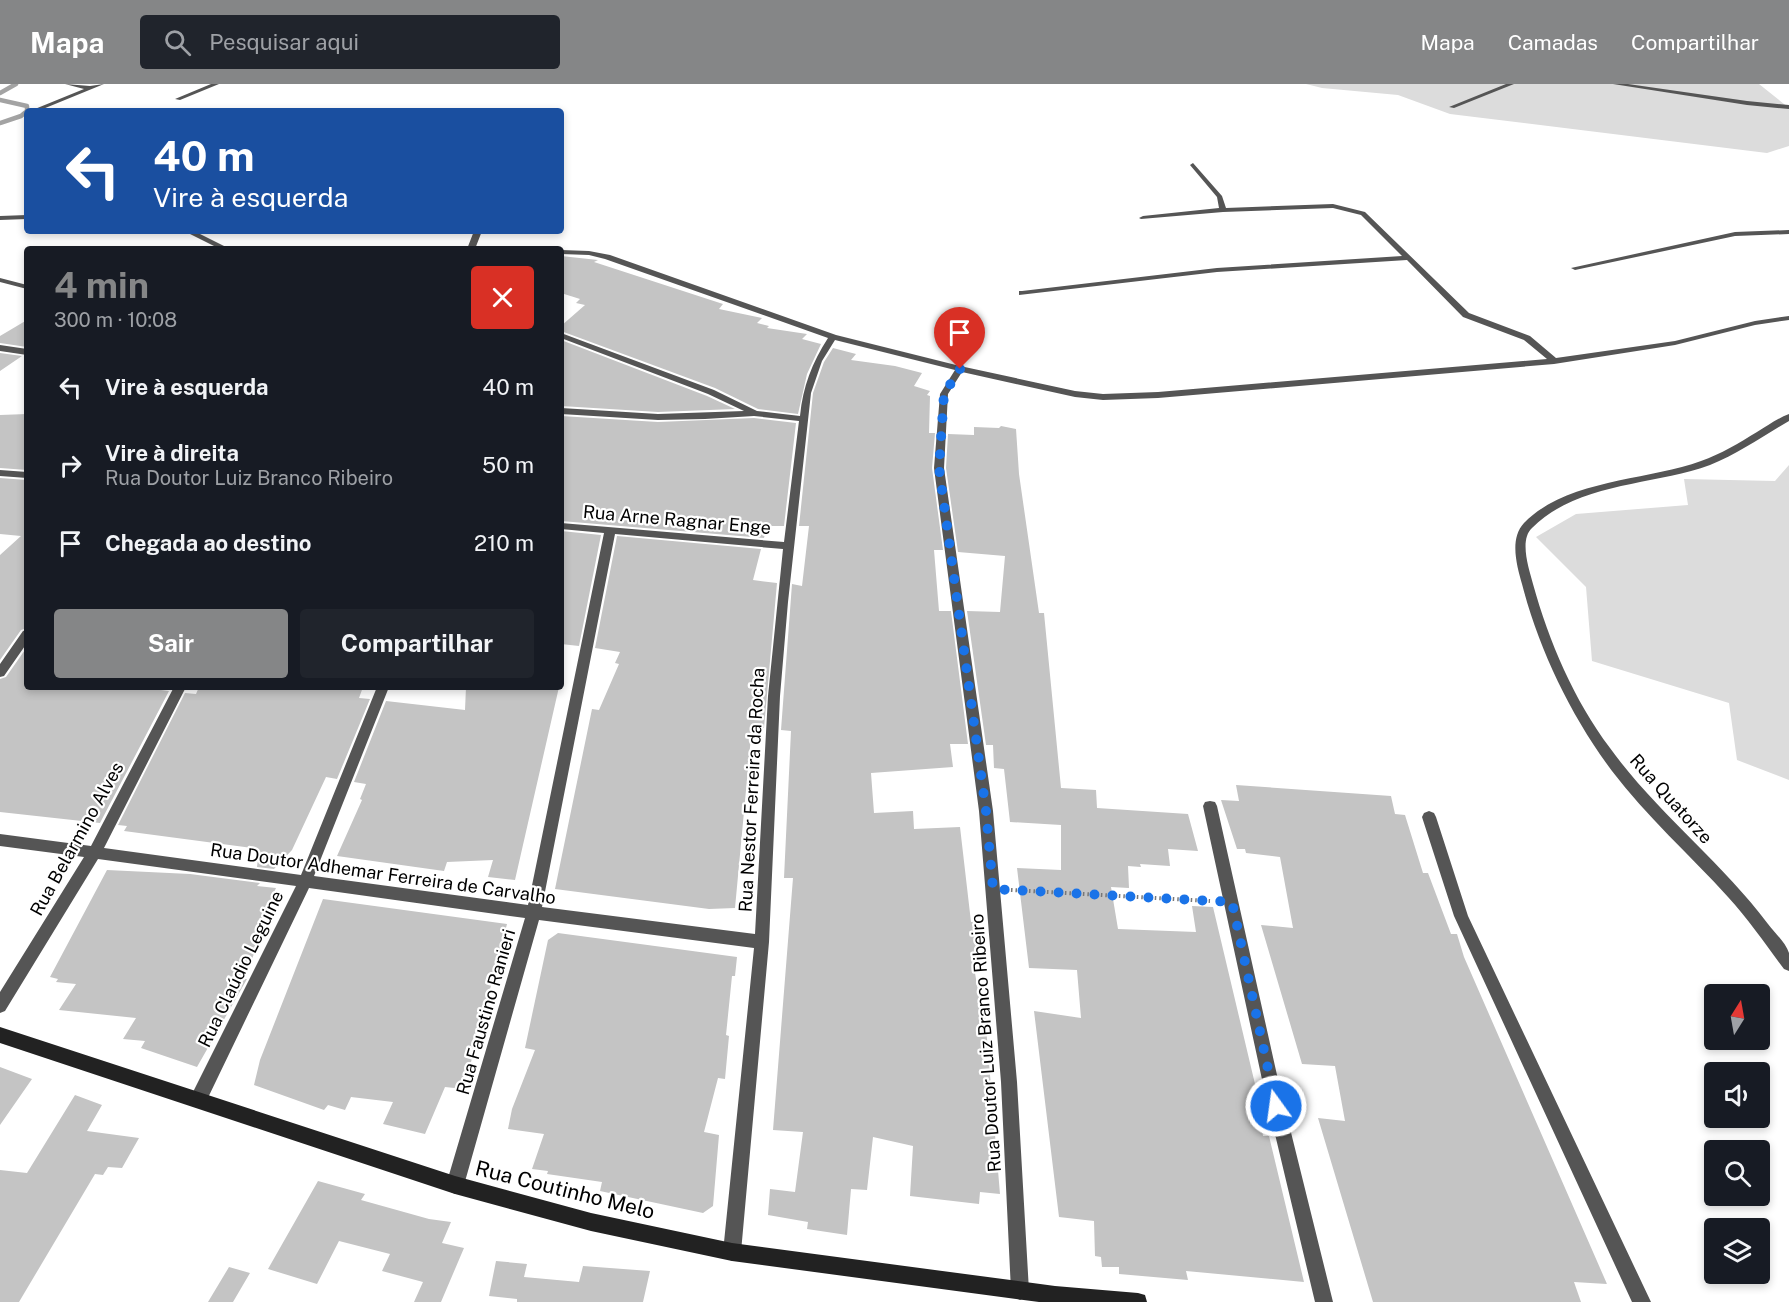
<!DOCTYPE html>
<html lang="pt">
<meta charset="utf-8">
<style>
:root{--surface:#171b24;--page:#20242c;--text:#f1f3f6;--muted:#9ea1a6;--accent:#858687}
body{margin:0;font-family:"Public Sans",sans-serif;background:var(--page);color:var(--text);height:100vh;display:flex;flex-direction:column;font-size:22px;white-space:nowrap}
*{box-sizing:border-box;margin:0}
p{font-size:20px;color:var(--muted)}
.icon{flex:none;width:33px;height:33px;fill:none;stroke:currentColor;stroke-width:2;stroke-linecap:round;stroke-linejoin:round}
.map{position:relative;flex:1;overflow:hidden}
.side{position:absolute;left:24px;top:162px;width:540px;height:444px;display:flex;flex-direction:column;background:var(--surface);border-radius:6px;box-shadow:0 3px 9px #0003}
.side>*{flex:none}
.banner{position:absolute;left:24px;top:24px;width:540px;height:126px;border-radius:6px;box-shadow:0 3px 9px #0003;background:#1a4fa0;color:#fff;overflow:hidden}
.needle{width:39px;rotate:11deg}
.buttons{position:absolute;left:1704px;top:900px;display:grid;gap:12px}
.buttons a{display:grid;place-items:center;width:66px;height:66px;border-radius:6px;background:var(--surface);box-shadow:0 3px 9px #0003;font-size:30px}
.pin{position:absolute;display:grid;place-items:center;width:51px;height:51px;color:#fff;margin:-62px -26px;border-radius:50% 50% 50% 0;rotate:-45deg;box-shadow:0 0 6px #0007}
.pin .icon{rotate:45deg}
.me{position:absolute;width:66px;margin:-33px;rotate:346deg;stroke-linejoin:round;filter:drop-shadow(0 0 4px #0008)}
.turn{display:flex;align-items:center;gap:21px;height:126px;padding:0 30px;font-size:27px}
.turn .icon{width:78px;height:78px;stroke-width:2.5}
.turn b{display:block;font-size:42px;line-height:51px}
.round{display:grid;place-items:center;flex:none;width:63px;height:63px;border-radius:6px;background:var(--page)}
.head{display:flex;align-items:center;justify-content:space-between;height:102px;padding:0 30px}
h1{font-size:36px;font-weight:700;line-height:45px;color:var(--accent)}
.cta{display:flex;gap:12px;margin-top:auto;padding:12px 30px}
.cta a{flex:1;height:69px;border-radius:6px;background:var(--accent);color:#fff;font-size:24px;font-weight:700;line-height:69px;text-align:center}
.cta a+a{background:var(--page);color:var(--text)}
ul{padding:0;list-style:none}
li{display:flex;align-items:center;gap:18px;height:78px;padding:0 30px}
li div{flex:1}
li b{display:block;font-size:22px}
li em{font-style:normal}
header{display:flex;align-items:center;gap:36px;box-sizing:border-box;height:84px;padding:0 30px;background:var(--accent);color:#fff}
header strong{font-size:28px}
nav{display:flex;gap:33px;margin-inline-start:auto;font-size:21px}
.search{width:420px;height:54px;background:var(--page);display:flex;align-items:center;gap:15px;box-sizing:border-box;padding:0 21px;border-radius:6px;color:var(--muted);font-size:22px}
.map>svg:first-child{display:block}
.green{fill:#dcdcdc}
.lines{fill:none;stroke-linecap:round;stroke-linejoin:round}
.stream{stroke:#a3a3a3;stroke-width:4.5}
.building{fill:#c4c4c4}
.path{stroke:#777;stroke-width:4;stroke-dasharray:1.5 3;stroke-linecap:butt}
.street{fill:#555;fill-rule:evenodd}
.secondary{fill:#222;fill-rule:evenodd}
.route{stroke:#1a73e8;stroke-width:10;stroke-dasharray:0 18}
.labels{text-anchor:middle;stroke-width:4.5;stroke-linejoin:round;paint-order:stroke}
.street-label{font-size:18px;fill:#000;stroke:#fff}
.near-street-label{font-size:21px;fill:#000;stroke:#fff}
</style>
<header>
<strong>Mapa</strong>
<div class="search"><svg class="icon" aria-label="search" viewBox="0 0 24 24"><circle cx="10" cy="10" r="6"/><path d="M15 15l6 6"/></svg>Pesquisar aqui</div>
<nav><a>Mapa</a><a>Camadas</a><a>Compartilhar</a></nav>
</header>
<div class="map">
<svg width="1789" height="1218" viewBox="0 0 1789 1218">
<rect width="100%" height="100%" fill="#fff"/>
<path class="green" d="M1306 0H1759L1789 24V62L1767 69 1450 30 1398 11 1322 4Z
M1789 381V696L1737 676 1729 619 1592 577 1586 503 1536 453 1576 430 1688 421 1684 395 1775 397Z"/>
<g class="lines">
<path class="stream" d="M0 9 16 0
M0 16 27 22V27
M0 39 21 32 27 27"/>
</g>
<path class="building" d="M561 172 598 176 594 178 723 220 719 225 762 234 757 239 769 242 767 244 807 250 802 255 821 260 807 290 798 330 758 325 715 304 561 247V242L585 221 576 219 580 215 561 209Z
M27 236V263L0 259V252Z
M561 256 707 312 735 325 658 328 561 322Z
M833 264 856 270 851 276 895 282 922 289 914 302 930 307 927 311 930 312 929 349H935L932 384 943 466H934L939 527H951L968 660H950L953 683 871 689 874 729 913 727 914 745 960 743 971 838 977 837 981 884 974 883 982 931H985L1000 1110 980 1108 979 1120 910 1112 913 1062 873 1053 867 1106 851 1105 847 1151 807 1145 808 1138 768 1131 770 1105 795 1108 803 1048 773 1046 793 794H784L791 647 781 646 792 500 802 502 809 442H799L813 309 824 278Z
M0 269 22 272 0 287Z
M27 330V386L0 384V331Z
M561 332 658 338 754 334 796 339 784 442H767L764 454 561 437Z
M1001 342 1016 345 1019 390 1039 529H1044L1061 704 1096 706 1097 724 1188 730 1198 767 1168 765 1170 782 1140 780 1141 783 1128 782 1129 804 1111 803 1118 845 1196 848 1192 822 1213 823 1255 1000 1263 1052H1269L1304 1198 1186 1187 1188 1196 1119 1190V1183H1102L1101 1173 1095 1172 1094 1137 1059 1133 1034 927 1081 934 1077 886 1029 884 1017 784 1061 786V741L1010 738 1004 685 994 684 993 661H986L967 527 1000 528 1005 472 958 468 946 384 948 350 974 351V343L999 344Z
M0 394 27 396V544L21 546 0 576V471L21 452 0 450Z
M561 447 601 451 579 562 561 560Z
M617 452 761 465 753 496 777 499 764 644 752 642 735 824 709 825 555 805 592 625 599 626 619 580 615 579 620 568 595 564Z
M27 563V603H136L169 607 100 739 0 728V595L6 593Z
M199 603H363L359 614 370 615 337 695 326 693 292 766 274 785 257 783 259 765 124 747 127 742 118 741 185 609 196 610Z
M466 603H559L515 796 488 793 493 776 447 778 444 787 337 772 362 716 360 715 366 700 354 698 386 617 465 626Z
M1236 701 1391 712 1395 730 1405 731 1423 789H1428L1451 850H1457L1464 873 1607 1200 1574 1198 1581 1218H1373L1318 1034 1345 1037 1335 982 1302 980 1261 841 1293 844 1280 773 1246 769 1245 765H1237L1221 716 1239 717Z
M107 786 190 790 260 799 257 802 276 804 255 849 261 852 244 895H247L197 983 141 964 145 957 123 955 136 934 59 926 76 900 56 898 58 895 50 893Z
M323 815 507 840 464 1005 445 1003 425 1050 383 1040 393 1018 351 1013 345 1026 328 1021 324 1026 254 1001 260 976Z
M558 849 737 873 735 892H732L726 951 729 952 725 995 718 994 704 1048 719 1051 713 1122 703 1129 600 1107 602 1098 547 1090 548 1087 532 1085 544 1050 508 1045 512 1025 535 966 525 964 548 856Z
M0 983 32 995 0 1041Z
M75 1011 102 1021 87 1047 139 1054 122 1084 108 1083 103 1091 95 1090 19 1218H0V1086L27 1089Z
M318 1097 365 1110 361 1116 429 1135 451 1138 442 1159 464 1164 441 1218H414L423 1198 382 1187 390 1170 339 1157 317 1200 268 1185Z
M496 1177 527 1180 524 1193 579 1198 583 1182 650 1187 643 1218H517V1215L489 1212Z
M229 1183 250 1189 233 1218H208Z"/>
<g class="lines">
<path class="path" d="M1011 806 1210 817"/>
<path class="street" d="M65 0 90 2 104 0 38 27H30L84 5Z
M211 0H219L180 16 175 15Z
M1506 0H1514L1454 24 1449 23Z
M1613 0H1628L1747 17 1789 21V25L1747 21Z
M1193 79 1222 112 1226 124 1333 120 1365 128 1469 229 1530 252 1556 274 1675 257 1755 237 1789 232V236L1755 241 1675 261 1554 280 1158 314 1103 316 1075 313 962 288 948 310 944 384 993 727 1017 998 1029 1207 1026 1213 1020 1216 1014 1213 1011 1207 1001 998 979 727 934 384 940 310 955 286 835 256 822 277 811 309 788 518 780 612 769 858 741 1168 738 1174 732 1177 726 1174 723 1168 754 864 539 836 464 1101 461 1107 455 1110 449 1107 446 1101 525 834 309 804 204 1022 198 1024 192 1022 190 1016 192 1010 296 802 98 775 5 927 0 929V908L84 773 0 762V750L91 762 174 603H186L104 764 301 791 377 603H389L314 792 528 821 604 449 561 445V439L784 458 799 337 754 332 705 335 658 336 561 330V324L658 330 744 327 708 310 561 254V249L714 306 757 327 800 332C803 302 812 279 828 254L605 175 589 171 561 170V166L589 167 610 171 836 251 960 282 1075 307 1103 310 1158 308 1547 275 1524 256 1463 233 1407 176 1217 188 1019 211V207H1022L1217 184 1402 172 1361 131 1333 124 1223 128 1141 135 1139 134 1143 132 1219 124 1217 113 1190 81ZM615 450 783 465 768 612 755 850 542 823Z
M27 131V135L0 136V132Z
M1789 146V150L1735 152 1575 186 1571 184 1735 148Z
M184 147H194L230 165H220Z
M474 147H482L475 165H467Z
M0 194 27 201V205L0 198Z
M0 261 27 265V271L0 267Z
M1789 330V337C1763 352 1738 370 1710 381 1652 402 1578 398 1532 444 1519 456 1529 485 1533 500 1549 558 1574 616 1610 664 1656 728 1720 776 1768 840 1774 848 1786 859 1789 869 1789 874 1789 882 1789 887L1784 885C1766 861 1749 836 1728 813 1690 771 1646 732 1612 687 1571 632 1539 566 1522 500 1517 482 1509 455 1524 439 1567 395 1646 397 1701 377 1721 370 1739 359 1757 348 1767 342 1778 334 1789 330Z
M0 386 27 388V394L0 392Z
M27 546V559L4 592 0 593V580L23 547Z
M1210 717 1215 718 1217 722 1279 1000 1333 1218H1315L1263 1000 1203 722 1205 718Z
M1429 727 1434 729 1436 733 1468 832 1651 1218H1632L1454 832 1422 733 1424 729Z"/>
<path class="secondary" d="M0 943 455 1092 591 1129 732 1159 1055 1202 1138 1209 1145 1211 1147 1218H1039L732 1177 591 1147 455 1110 0 959Z"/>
</g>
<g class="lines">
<path class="route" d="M960 285 944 310 939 384 986 727 993 805 1232 818 1276 1022"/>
</g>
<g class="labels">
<g class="street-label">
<text transform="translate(677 436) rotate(5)" y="6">Rua Arne Ragnar Enge</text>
<text transform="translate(752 706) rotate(-87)" y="6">Rua Nestor Ferreira da Rocha</text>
<text transform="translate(1671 715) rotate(48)" y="6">Rua Quatorze</text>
<text transform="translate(77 755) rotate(-61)" y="6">Rua Belarmino Alves</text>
<text transform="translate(383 790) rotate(8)" y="6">Rua Doutor Adhemar Ferreira de Carvalho</text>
<text transform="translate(241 885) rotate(-64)" y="6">Rua Claúdio Leguine</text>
<text transform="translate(486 928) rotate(-74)" y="6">Rua Faustino Ranieri</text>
<text transform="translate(986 959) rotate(-94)" y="6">Rua Doutor Luiz Branco Ribeiro</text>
</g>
<g class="near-street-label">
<text transform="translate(565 1106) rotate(14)" y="7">Rua Coutinho Melo</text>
</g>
</g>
</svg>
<div class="buttons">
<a><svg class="needle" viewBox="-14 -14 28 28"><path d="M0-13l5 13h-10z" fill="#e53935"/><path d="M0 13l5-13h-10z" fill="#9ea1a6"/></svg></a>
<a><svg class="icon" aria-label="sound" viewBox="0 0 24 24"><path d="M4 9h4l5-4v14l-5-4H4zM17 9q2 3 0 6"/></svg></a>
<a><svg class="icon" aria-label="search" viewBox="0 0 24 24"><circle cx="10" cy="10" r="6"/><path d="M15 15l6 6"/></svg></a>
<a><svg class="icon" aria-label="layers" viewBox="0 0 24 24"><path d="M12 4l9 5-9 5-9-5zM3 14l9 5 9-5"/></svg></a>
</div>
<div class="pin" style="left:960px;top:285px;background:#d93025"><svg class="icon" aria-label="arrive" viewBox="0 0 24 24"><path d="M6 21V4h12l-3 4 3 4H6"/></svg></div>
<svg class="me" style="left:1276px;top:1022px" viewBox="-20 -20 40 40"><circle r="17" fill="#1a73e8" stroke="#fff" stroke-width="3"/><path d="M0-11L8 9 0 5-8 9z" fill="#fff"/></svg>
<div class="banner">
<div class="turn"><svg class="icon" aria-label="left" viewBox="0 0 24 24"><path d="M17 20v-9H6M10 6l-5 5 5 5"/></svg><div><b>40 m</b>Vire à esquerda</div></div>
</div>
<section class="side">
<div class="head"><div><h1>4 min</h1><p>300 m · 10:08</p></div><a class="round" style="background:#d93025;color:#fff"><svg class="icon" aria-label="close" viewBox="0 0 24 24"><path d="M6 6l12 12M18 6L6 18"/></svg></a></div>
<ul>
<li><svg class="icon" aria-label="left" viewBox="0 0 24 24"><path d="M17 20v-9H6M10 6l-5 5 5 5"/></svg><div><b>Vire à esquerda</b></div><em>40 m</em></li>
<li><svg class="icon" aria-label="right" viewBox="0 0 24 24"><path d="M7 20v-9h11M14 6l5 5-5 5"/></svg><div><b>Vire à direita</b><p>Rua Doutor Luiz Branco Ribeiro</p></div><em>50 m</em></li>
<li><svg class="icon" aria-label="arrive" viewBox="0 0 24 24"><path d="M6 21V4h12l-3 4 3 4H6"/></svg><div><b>Chegada ao destino</b></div><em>210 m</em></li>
</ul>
<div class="cta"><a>Sair</a><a>Compartilhar</a></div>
</section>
</div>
